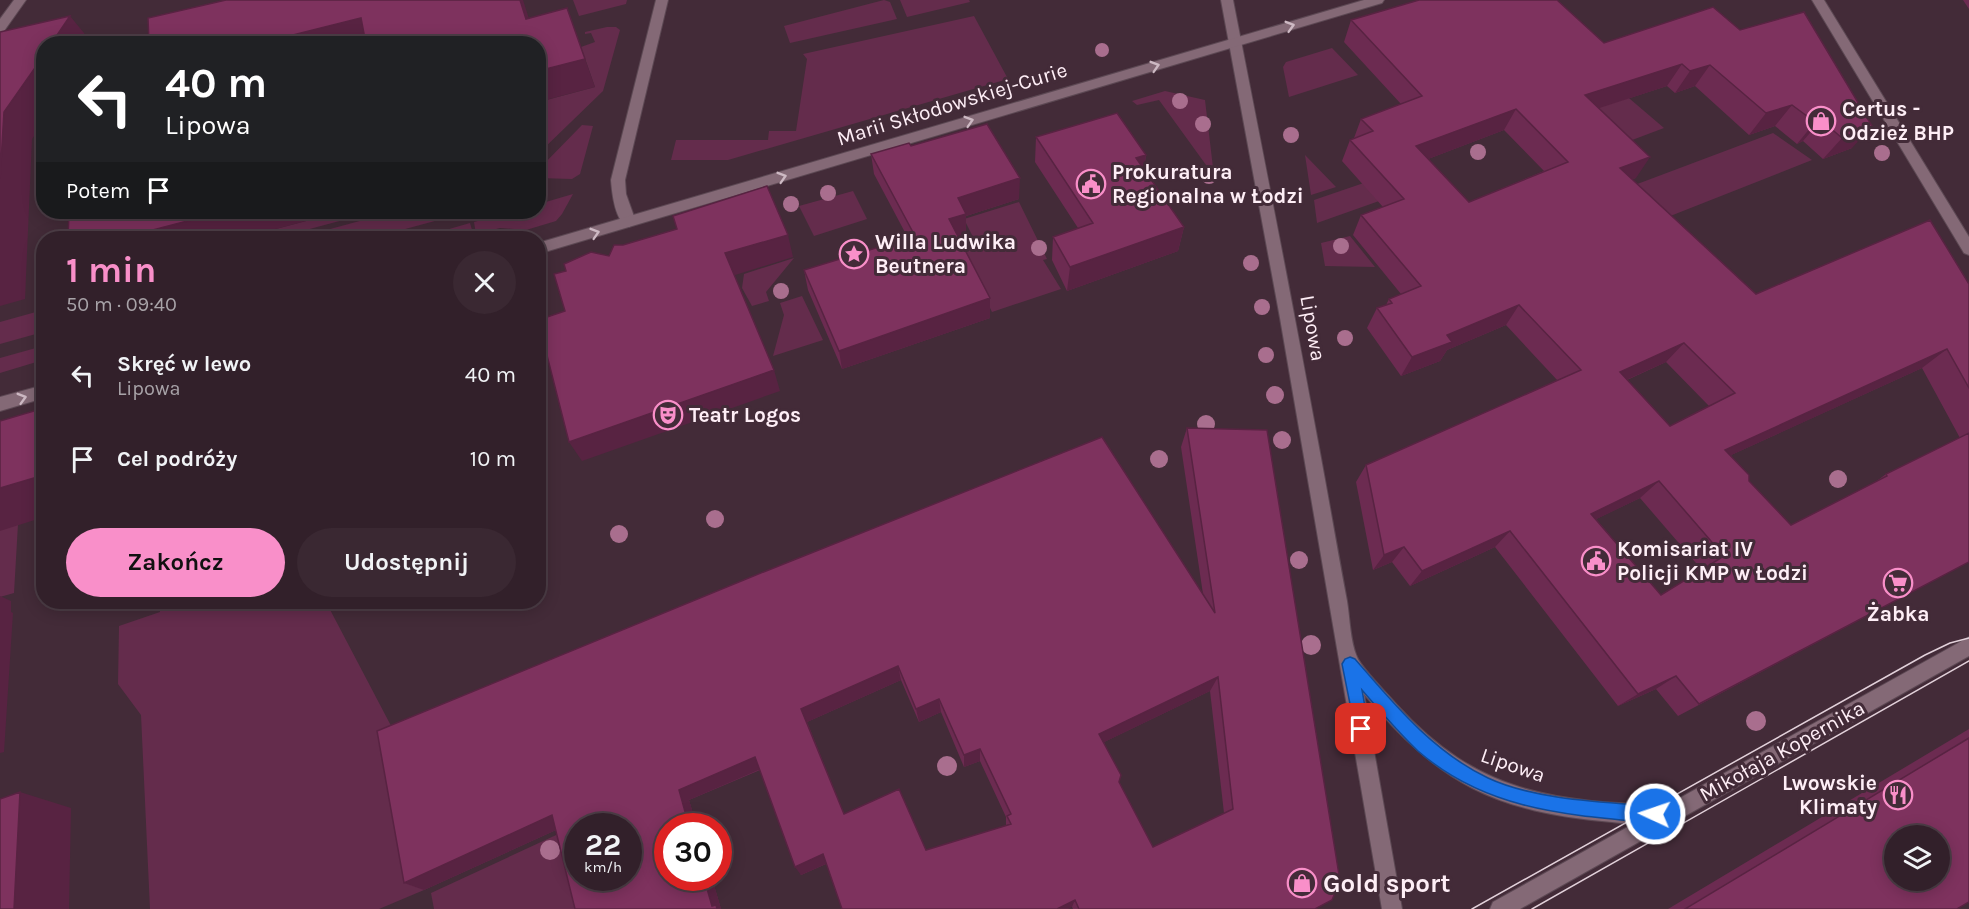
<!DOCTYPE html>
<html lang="pl">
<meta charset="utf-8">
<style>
:root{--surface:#32202a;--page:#3a2832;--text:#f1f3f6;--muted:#a8a3a8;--line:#4d3e47;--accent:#f98fc9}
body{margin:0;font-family:Karla,sans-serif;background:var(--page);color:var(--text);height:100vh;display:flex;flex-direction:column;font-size:22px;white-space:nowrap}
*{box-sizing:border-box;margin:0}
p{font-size:20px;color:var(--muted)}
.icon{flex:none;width:33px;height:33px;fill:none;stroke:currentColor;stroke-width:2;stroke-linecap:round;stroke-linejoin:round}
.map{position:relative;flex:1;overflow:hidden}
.details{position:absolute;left:36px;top:231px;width:510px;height:378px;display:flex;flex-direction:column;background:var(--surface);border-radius:24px;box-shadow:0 3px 15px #0003,0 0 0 2px var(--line)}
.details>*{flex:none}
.hud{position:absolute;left:36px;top:36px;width:510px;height:183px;border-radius:24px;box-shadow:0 3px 15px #0003,0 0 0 2px var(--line);background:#202124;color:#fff;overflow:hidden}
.tools{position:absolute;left:1884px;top:825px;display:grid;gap:12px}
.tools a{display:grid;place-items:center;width:66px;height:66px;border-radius:50%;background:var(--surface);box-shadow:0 3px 15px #0003,0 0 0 2px var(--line);font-size:30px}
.speed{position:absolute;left:564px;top:813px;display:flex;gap:12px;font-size:30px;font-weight:700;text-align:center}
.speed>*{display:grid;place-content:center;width:78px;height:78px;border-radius:50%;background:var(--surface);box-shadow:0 3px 15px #0003,0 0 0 2px var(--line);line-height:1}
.speed small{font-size:15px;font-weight:400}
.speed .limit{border:9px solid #d22;background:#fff;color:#111}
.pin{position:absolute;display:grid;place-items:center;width:51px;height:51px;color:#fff;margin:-26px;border-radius:12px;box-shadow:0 3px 9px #0006}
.me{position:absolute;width:66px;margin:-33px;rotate:273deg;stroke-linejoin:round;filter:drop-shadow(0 0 4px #0008)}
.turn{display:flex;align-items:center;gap:21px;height:126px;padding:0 30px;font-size:27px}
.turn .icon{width:78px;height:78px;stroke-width:2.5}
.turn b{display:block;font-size:42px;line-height:51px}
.then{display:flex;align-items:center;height:57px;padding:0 30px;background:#0003;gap:12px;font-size:22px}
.round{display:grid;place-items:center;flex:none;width:63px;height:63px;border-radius:32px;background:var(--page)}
.summary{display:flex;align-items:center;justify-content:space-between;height:102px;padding:0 30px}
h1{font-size:36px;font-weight:700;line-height:45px;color:var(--accent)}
.button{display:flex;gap:12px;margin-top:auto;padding:12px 30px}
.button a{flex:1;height:69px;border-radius:36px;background:var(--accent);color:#111;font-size:24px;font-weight:700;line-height:69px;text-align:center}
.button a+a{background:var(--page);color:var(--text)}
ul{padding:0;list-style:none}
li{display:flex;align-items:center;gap:18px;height:84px;padding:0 30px}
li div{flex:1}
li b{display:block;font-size:22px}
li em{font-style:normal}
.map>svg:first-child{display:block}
.green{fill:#642c4c}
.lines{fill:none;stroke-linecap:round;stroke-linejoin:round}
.minor-casing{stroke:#5c4853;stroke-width:2}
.tertiary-casing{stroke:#5c4853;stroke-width:2}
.minor{fill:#846976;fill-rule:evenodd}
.tertiary{fill:#846976;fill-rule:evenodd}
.tram{stroke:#e2d1da;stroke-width:1.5}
.tree{fill:#a96e8e}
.wall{fill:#6c2b51;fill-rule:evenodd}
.shaded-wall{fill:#582342}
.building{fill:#7e325e;stroke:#582342;stroke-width:1.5;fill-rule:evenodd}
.oneway{stroke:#cdb9c3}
.route{fill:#1a73e8;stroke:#114b97;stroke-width:1.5}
.labels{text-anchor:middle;stroke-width:6;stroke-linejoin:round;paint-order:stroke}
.street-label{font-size:21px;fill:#feeef6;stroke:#432b38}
.poi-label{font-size:21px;font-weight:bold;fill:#feeef6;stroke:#432b38;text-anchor:start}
.near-poi-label{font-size:26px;font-weight:bold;fill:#feeef6;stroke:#432b38;text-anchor:start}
</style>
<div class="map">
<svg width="1969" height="909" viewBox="0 0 1969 909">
<rect width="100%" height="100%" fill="#432b38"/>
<path class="green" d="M573 0H627L626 4 579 16Z
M884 0 890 2 897 19 790 43 784 26Z
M900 0H969L970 2 907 17Z
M974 16 1008 79 728 160H671L676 140H768L769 131H796L807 59 803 54Z
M607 27H616L620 30 603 91 539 153V102L595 87 581 47 595 42 591 33 585 34V32Z
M1332 48 1358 75 1289 97 1283 67 1286 62Z
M1165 91 1205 100 1214 176 1159 100 1137 105 1132 101Z
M1623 93 1664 128 1611 148 1574 112Z
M582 125 593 126 580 174 572 179 539 178V169Z
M1773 133 1812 160 1650 224 1616 192Z
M1305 155 1336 187 1311 195Z
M1428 161 1444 178 1317 223 1314 200Z
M853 191 867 219 814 236 799 206Z
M573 194 562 214 556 221 526 230 500 228 476 234 474 222 511 212H538L539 204Z
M1019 202 1047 259 1043 260 1061 289 992 312 958 241 972 235 964 219Z
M340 212H373L276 238H258L257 234Z
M393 212H468L372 238H297Z
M470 223 474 237 418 238Z
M1350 236 1375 267 1325 266 1321 243Z
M794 258 766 292 769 301 752 306 742 288 744 274Z
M802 296 823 340 773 356 784 315 780 303Z
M43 310V332L0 344V322Z
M43 346V360L0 373V358Z
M18 524 14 593 0 597V530Z
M160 602H175V607L191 602H326L399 741 424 890 379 909H150L141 715 118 684 119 626 160 612Z
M567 830 578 909H434L431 893Z"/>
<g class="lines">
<g class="minor-casing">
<path id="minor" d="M656 0H668L625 180 626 194 636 222 629 227C615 223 612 193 611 180Z
M1221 0H1233C1263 153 1293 305 1321 458 1330 506 1338 554 1347 601 1350 619 1350 641 1357 657 1362 669 1388 694 1397 705 1478 794 1554 802 1669 805L1676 808 1679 815 1676 822C1658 829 1631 824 1612 822 1495 812 1439 784 1364 694L1402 909H1382L1280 318Z"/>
</g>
<g class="tertiary-casing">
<path id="tertiary" d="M14 0H26L4 31 0 32V19Z
M1364 0H1384L1382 3 538 254V243Z
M1812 0H1824L1969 237V255L1964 253Z
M44 385V398L0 411V397Z
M1969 637V656L1520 909H1490L1493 902Z"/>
</g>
<use href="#minor" class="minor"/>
<use href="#tertiary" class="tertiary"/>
<path class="tram" d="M1472 909 1925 655 1950 643 1969 638
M1532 909 1969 661"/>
</g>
<g class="tree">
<circle cx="1102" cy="50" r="7"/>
<circle cx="1180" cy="101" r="8"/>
<circle cx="1203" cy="124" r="8"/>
<circle cx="1291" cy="135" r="8"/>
<circle cx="1478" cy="152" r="8"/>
<circle cx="1882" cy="153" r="8"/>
<circle cx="1209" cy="176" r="8"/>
<circle cx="828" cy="193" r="8"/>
<circle cx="791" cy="204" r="8"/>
<circle cx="1341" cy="246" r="8"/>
<circle cx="1039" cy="248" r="8"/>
<circle cx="1251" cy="263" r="8"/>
<circle cx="781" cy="291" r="8"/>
<circle cx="1262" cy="307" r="8"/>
<circle cx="1345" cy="338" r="8"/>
<circle cx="1266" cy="355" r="8"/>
<circle cx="1275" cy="395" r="9"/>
<circle cx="1206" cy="424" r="9"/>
<circle cx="1282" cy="440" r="9"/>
<circle cx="1159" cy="459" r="9"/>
<circle cx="1838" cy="479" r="9"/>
<circle cx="715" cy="519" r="9"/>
<circle cx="619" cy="534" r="9"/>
<circle cx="1299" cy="560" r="9"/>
<circle cx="1311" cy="645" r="10"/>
<circle cx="1756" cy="721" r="10"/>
<circle cx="947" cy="766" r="10"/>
<circle cx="550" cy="850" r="10"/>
</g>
<path class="wall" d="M1963 0H1969V9Z
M1713 7 1852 148 1823 159 1803 141 1797 144 1775 126 1749 135 1695 86 1675 93 1667 86 1599 108 1636 178 1632 179 1756 294 1969 284V562L1678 716 1656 689 1618 706 1495 547 1410 586 1392 562 1373 570 1356 482 1366 465 1558 381 1506 325 1447 350 1440 361 1401 376 1367 328 1377 308 1386 305 1389 299 1401 294 1353 235 1361 215 1383 207 1342 161 1350 140 1354 138 1361 119 1401 104 1344 42 1351 20 1604 43ZM1504 130 1544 171 1469 202 1428 159ZM1666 362 1709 406 1670 426 1627 380ZM1922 368 1960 438 1886 474 1874 483 1791 525 1749 481 1731 455ZM1640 498 1702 570 1661 595 1596 519Z
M1036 137 1146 155 1144 169 1184 227 1178 251 1067 291 1052 260 1053 237 1078 228 1035 162Z
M911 146 1019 199 966 216V234L958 237 990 298V318L842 369 808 290 804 270 908 238 874 174 871 154Z
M1187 428 1316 909H1073L1072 907 826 864 801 875 760 770 689 800 721 909H575L556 830 424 890 404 883 377 731 1203 594 1181 447ZM901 680 919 722 941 712 964 767 980 761 1006 817V826L926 850 844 814 807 722ZM1210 691 1224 813 1153 847 1119 782 1104 742Z
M1969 729V902L1957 909H1668Z"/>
<path class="shaded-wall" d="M520 0H523L537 44 526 19Z
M567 8 595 87 538 102V71Z
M70 16 93 44H51Z
M361 18 376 44H257Z
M44 55V122L32 139 25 299 0 306V179L4 112Z
M1682 64 1667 86 1572 117 1585 95Z
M1710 65 1695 86 1675 93 1690 71Z
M1792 105 1775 126 1749 135 1766 113Z
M1516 109 1504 130 1407 167 1416 146Z
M1821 120 1803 141 1797 144 1815 122Z
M1872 126 1852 148 1823 159 1842 138Z
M1146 155 1142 180 1136 158Z
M1650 157 1636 178 1605 189 1620 168Z
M1020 178 1019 199 966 216V234L950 240 949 219 958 198Z
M222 212H340L242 238H122Z
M1184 227 1178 251 1067 291 1070 267Z
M788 235 793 257 732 276 725 253Z
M990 298V318L842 369 839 351Z
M1519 305 1506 325 1447 350 1440 361 1401 376 1412 357 1447 335Z
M1684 343 1666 362 1604 390 1620 372Z
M1947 349 1922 368 1705 467 1725 450Z
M774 370 780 391 582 461 569 442Z
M44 475V517L0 531V488Z
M1659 481 1640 498 1574 530 1591 514Z
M1510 531 1495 547 1410 586 1422 571Z
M1404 547 1392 562 1373 570 1384 555Z
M0 596 11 601V612L13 613 4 752 0 753Z
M898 666 901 680 807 722 848 824 844 814 801 709Z
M1676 676 1656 689 1618 706 1638 694Z
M1218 677 1210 691 1096 746 1099 734Z
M939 699 941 712 919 722 916 709Z
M980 749V761L964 767V755Z
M755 757 763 768 689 800 697 826H689L679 790Z
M20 792 71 808 69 909H14Z
M552 815 567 825 424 890 404 883Z
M823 854 828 863 801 875 795 867Z
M704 878H712L721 909H716L712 906Z
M1075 900 1072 907 1068 909H1057Z"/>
<path class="building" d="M226 0H520L526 19 567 8 585 59 538 71V44H366L361 18 257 44H149L148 18Z
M1419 0H1557L1604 43 1713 7 1740 30 1804 12 1872 126 1842 138 1821 120 1815 122 1792 105 1766 113 1710 65 1690 71 1682 64 1585 95 1650 157 1620 168 1756 294 1930 220 1969 284V388L1947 349 1725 450 1749 475V481L1791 525 1887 476 1886 474 1969 433V562L1699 704 1676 676 1638 694 1510 531 1422 571 1404 547 1384 555 1366 465 1581 370 1519 305 1447 335 1452 342 1412 357 1377 308 1392 303 1389 299 1421 286 1361 215 1404 199 1350 140 1373 131 1361 119 1422 96 1351 20ZM1516 109 1568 162 1469 202 1416 146ZM1684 343 1735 393 1670 426 1620 372ZM1659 481 1724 556 1661 595 1591 514Z
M70 16 51 44H44V55L4 112 0 179V32Z
M1117 113 1146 155 1136 158 1184 227 1070 267 1053 237 1093 223 1036 137Z
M987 124 1020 178 958 198 966 214 949 219 990 298 839 351 804 270 915 236 871 154 909 143 911 146Z
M767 186 788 235 725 253 774 370 569 442 538 320 565 311 554 274 566 271 564 264 591 252 609 256 614 245H623L677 229 673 216Z
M69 212H222L122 238H68Z
M44 408V475L0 488V421Z
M1187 428 1267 430 1340 881 1332 900 1315 909H1079L1075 900 1057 909H842L823 854 795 867 755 757 679 790 689 826H668V878H704L712 906 716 905 717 909H575L552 815 404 883 377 731 751 577 1102 437 1215 613ZM898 666 916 709 939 699 964 755 980 749 1011 814 1007 816 1011 824 926 850 899 789 844 814 801 709ZM1218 677 1233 809 1153 847 1119 782 1121 775 1099 734ZM578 826H628V878H578Z
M1969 738V902L1957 909H1685ZM1894 836H1940V880H1894Z
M20 792 14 909H0V799Z"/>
<defs><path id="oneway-chevron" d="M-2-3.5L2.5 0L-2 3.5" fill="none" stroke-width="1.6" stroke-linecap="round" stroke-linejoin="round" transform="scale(1.5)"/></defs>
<g class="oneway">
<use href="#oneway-chevron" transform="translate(1290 26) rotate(-16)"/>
<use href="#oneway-chevron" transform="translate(1155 66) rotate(-17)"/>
<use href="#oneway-chevron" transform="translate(969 121) rotate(-17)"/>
<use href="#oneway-chevron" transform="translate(782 177) rotate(-17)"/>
<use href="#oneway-chevron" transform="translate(595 233) rotate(-17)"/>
<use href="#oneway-chevron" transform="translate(22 398) rotate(-16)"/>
</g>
<path class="route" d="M1350 657 1355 659C1394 704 1433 752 1488 778 1535 800 1604 802 1655 806L1661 809 1664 814 1661 820 1655 823C1569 815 1487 811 1418 751 1398 732 1380 711 1362 690L1369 729 1367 734 1361 736 1356 734 1342 664 1345 659Z"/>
<defs>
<g id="shop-ring" transform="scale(1.5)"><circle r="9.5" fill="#432b38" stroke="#f98fc9" stroke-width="1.5"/><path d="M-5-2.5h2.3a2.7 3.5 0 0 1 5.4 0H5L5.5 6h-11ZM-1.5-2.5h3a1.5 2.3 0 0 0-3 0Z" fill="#f98fc9"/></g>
<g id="civic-ring" transform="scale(1.5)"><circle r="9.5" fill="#432b38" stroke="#f98fc9" stroke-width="1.5"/><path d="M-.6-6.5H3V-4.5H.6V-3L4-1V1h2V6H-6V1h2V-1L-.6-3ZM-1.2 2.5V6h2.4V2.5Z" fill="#f98fc9"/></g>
<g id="sight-ring" transform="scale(1.5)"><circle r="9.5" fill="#432b38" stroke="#f98fc9" stroke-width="1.5"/><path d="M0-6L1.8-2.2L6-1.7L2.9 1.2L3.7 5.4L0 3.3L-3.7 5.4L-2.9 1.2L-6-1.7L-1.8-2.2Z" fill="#f98fc9"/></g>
<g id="theatre-ring" transform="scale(1.5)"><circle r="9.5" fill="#432b38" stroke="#f98fc9" stroke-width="1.5"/><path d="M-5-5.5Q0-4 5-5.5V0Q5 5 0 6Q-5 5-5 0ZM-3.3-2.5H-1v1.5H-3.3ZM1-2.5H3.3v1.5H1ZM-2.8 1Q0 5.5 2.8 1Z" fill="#f98fc9"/></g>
<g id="supermarket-ring" transform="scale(1.5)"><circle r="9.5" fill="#432b38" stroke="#f98fc9" stroke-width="1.5"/><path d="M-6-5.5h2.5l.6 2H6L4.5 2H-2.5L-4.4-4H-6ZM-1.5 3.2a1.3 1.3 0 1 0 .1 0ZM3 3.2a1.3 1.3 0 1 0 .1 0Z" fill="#f98fc9"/></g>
<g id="restaurant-ring" transform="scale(1.5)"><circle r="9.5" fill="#432b38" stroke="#f98fc9" stroke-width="1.5"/><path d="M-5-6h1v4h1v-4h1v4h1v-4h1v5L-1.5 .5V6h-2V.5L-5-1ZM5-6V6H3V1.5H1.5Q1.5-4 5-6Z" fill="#f98fc9"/></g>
</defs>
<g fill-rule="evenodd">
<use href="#shop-ring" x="1821" y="121"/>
<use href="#civic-ring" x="1091" y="184"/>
<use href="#sight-ring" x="854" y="254"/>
<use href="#theatre-ring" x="668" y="415"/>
<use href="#civic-ring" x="1596" y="561"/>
<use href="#supermarket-ring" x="1898" y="583"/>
<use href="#restaurant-ring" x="1898" y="795"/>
<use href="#shop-ring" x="1302" y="883"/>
</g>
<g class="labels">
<g class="street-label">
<text transform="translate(952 104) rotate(-17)" y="7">Marii Skłodowskiej-Curie</text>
<text transform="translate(1313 328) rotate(80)" y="7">Lipowa</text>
<text transform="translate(1782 751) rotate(-29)" y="7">Mikołaja Kopernika</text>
<text transform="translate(1513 765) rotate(19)" y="7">Lipowa</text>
</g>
<g class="poi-label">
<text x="1842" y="116">Certus -<tspan x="1842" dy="24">Odzież BHP</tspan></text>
<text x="1112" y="179">Prokuratura<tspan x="1112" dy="24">Regionalna w Łodzi</tspan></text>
<text x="875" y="249">Willa Ludwika<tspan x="875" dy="24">Beutnera</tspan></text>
<text x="689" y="422">Teatr Logos</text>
<text x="1617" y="556">Komisariat IV<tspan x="1617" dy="24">Policji KMP w Łodzi</tspan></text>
<text x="1898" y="621" text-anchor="middle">Żabka</text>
<text x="1877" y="790" text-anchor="end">Lwowskie<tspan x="1877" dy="24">Klimaty</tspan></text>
</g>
<g class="near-poi-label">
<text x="1323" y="892">Gold sport</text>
</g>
</g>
</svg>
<div class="tools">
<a><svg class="icon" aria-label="layers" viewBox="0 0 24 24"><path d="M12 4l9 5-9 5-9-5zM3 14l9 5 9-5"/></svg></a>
</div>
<div class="speed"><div>22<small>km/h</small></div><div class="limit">30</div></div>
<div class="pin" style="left:1361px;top:729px;background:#d93025"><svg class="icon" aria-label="arrive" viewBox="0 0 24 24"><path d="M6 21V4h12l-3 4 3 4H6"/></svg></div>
<svg class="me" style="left:1655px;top:814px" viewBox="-20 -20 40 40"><circle r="17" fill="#1a73e8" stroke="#fff" stroke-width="3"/><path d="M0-11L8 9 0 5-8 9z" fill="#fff"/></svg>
<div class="hud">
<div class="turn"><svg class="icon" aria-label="left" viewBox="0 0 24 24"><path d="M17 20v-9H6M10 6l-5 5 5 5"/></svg><div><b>40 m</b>Lipowa</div></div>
<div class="then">Potem<svg class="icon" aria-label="arrive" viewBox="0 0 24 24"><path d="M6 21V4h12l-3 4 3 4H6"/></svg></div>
</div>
<section class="details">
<div class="summary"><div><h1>1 min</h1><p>50 m · 09:40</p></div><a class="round"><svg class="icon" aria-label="close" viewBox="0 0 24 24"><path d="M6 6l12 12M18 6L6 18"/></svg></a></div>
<ul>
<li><svg class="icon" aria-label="left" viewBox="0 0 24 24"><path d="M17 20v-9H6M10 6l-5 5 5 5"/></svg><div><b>Skręć w lewo</b><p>Lipowa</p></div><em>40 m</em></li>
<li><svg class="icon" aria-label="arrive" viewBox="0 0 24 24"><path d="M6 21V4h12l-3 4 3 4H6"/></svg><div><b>Cel podróży</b></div><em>10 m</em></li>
</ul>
<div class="button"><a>Zakończ</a><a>Udostępnij</a></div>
</section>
</div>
